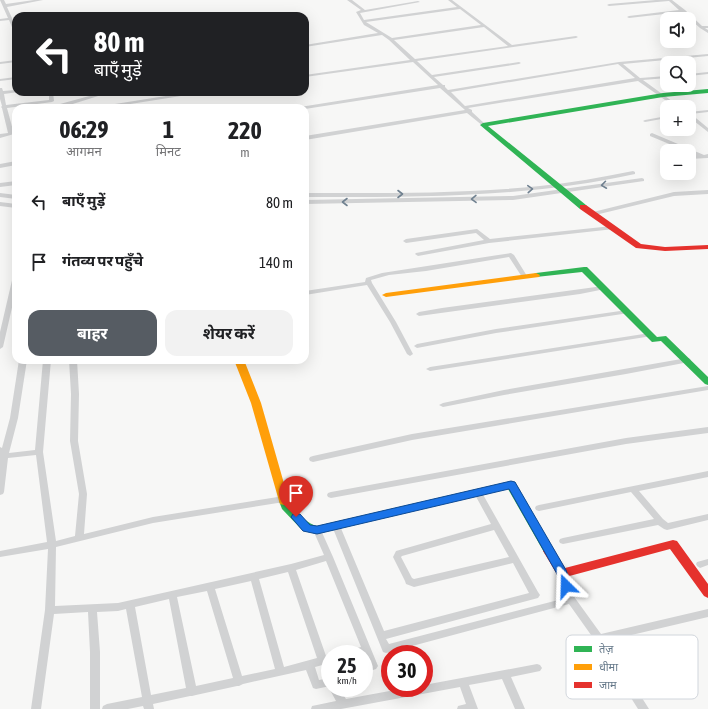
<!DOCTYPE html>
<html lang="hi">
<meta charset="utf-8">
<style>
:root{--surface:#fff;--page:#f2f2f2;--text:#202124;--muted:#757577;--accent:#565c63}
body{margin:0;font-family:"Asap Condensed","Noto Sans Devanagari",sans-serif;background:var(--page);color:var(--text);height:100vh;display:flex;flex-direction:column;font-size:15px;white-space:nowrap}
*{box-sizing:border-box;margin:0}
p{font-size:13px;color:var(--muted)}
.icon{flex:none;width:22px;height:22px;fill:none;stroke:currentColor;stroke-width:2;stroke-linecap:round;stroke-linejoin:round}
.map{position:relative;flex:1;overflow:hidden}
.panel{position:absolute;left:12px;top:104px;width:297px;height:260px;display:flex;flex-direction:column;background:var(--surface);border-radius:12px;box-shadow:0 4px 16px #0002}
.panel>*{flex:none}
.top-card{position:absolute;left:12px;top:12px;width:297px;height:84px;border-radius:12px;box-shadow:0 4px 16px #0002;background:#202124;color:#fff;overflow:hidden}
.fabs{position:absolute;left:660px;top:12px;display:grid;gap:8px}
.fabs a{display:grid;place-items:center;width:36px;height:36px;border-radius:8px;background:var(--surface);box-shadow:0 4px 16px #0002;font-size:20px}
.speed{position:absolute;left:321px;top:645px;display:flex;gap:8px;font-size:20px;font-weight:700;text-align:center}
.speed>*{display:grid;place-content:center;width:52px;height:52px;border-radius:50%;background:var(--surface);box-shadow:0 4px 16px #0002;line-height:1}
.speed small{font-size:10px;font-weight:400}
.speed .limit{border:6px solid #d22;background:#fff;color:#111}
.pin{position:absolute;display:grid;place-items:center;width:34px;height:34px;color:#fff;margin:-41px -17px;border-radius:50% 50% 50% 0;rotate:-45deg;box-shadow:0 0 4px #0007}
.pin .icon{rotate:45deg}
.me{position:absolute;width:44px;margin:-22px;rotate:338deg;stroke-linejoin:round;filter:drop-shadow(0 0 3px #0008)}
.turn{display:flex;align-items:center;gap:14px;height:84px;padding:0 16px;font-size:18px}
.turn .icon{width:52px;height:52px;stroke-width:2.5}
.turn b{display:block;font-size:28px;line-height:34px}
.eta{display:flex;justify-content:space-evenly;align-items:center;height:68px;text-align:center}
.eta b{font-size:24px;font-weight:700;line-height:28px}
.button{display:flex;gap:8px;margin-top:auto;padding:8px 16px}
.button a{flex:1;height:46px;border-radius:12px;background:var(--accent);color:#fff;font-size:16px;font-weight:700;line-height:46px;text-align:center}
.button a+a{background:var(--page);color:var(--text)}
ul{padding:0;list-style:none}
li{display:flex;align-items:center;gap:12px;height:60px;padding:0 16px}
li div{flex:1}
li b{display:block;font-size:15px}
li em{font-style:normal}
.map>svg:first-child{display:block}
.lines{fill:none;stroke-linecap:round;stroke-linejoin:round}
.street{fill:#d1d2d3;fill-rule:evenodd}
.fast{fill:#30b455;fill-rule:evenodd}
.slow{fill:#ff9f0a;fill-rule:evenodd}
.jam{fill:#e5322d;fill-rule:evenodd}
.oneway{stroke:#708190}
.route{fill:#1a73e8;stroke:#114b97}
.key{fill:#fff;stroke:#d1d6dc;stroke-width:1}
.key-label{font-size:11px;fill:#657889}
</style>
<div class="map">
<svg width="708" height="709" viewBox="0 0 708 709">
<rect width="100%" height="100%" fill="#f7f7f6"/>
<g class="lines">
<path class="street" d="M0 0H4L6 4 34 0H43L7 7 16 27V33L14 32 9 20 0 21V19L8 18Z
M347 0H352L365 10 418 1 420 2 360 13 364 20 457 7 448 0H452L512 45 576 36 578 37 576 38 417 61 432 75 519 62 521 63 519 64 434 77 443 85H445V87L448 90 619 62 708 54V56L623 64 640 78 667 76V78L643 80 680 107H675L638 81 468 108 472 110V112L485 124V125L483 126 467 113 305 140V136L465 110 440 88 305 109 298 108 300 107 438 85 413 62 305 77V75L410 60 389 40 382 35 305 47V45L378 33 364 25 356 12 361 10ZM460 9 481 25 392 38 366 22ZM484 27 508 46 415 59 394 40ZM618 64 635 78 465 106 451 92Z
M656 0H672L685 10 702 26H708V28H705L708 30V33L700 28 682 12 629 18 627 17 629 16 679 10 669 1 609 6 607 5 609 4Z
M67 13 69 14 68 15 51 16Z
M16 60V62L0 64V62Z
M708 72V74L689 76V74Z
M16 77V79L0 81V79Z
M0 88H2L3 91 16 90V92H18L4 94 6 105 49 100V92H53L54 101 52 102 7 108 14 134 0 138V134L8 133 2 108 1 107 2 106 0 99Z
M104 92H111L60 108H54L60 104Z
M191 92H202L200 93 105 108H94L96 107Z
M708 110V112L691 114 708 128V132L689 117V112Z
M667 116V118L645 122 643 121 645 120Z
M652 133 704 155 708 154V158L689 159V155H696L689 152V151H686L650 136V134Z
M667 157V161H664V159Z
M16 161V165L0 168V164Z
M633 171 635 172V174C527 198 415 197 305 197V193C383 193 462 194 540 186 571 183 602 177 633 171Z
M642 178 644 179V181L513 200 305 204V200L513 196Z
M16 181V185L0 187V183Z
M708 190V194L674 196 591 216 588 214 589 213 674 192Z
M0 193 16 195V199L0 197Z
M0 202 16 204V208L0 206Z
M612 226 614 227V229L489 243 418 256 415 254 416 253 484 240 476 233 406 243 403 241 406 239 477 229 490 239Z
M511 253 514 255 527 276 526 277H522L509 257 426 271 389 275 371 280 372 283 396 322 413 354 410 356 407 354 390 322 367 285 305 295V291L365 282 366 278 382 273Z
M16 274V290L3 347 0 349V332L13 276Z
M603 286 605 287 606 288 605 289 580 294 419 316 416 314 419 312 442 308Z
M627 310 630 312 629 313 496 333 417 348 414 346 417 344 496 329Z
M650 333 653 335 652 336 430 371 426 369 430 367Z
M687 358H689L691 360 689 362 626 374 504 395 443 407 439 405 443 403 504 390Z
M19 360H27L18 418 9 453 35 450 43 360H51L43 452 56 541 75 536 79 494 70 441 71 394 69 360H77L79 394 78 441 87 494 84 534 153 517 284 496 287 497 288 499 287 501 284 502 153 523 56 547 55 606 118 603 291 564 324 555 313 530 314 528 317 527 320 528 333 557 378 666 376 669 373 670 370 669 364 654H345L347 651 361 647 326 561 296 570 326 656 330 655V663L315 667 319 680 330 678V688H339L346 699 406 688H424V685L537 664 540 665 542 668 540 671 511 677 525 709H515L502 679 469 685 478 709H457L458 706 466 704 460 687 341 709H311L312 706 336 701 329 688 330 686 316 689 313 688 306 670 243 684 239 686H237L196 695 192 696H190L153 704 154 709H144L143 706 128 709H102L103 706 107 704 142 697 126 609 118 611 97 612 100 652V709H90V652L88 612 54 614 41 709H31L45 610 48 549 0 557V551L47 542 36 455 8 458 4 492 3 494 0 495V447L2 448 10 418ZM288 572 317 658 284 667 259 579ZM251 581 275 669 242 676 215 589ZM207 591 233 678 196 686 177 597ZM169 599 186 688 151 695 135 607Z
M708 386V390L412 440 313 462 310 461 309 459 310 457 313 456 412 434Z
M708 427V433L626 444 331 498 328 497 327 495 328 493 331 492 626 438Z
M708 471V477L639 491 663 519 668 523 708 514V520L667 530 664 529 658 525 563 544 560 543 559 541 560 539 563 538 654 519 631 492 539 511 536 510 535 508 536 506 539 505Z
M478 490 481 491 538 592 540 595 538 598 386 639 389 644 566 598 558 573 559 570 562 569 565 570 566 573 575 598 601 634 708 609V617L606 641 649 709H638L596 642 569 604 386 653 383 652 332 526 333 524 336 523 339 524 340 526 384 631 529 593 513 563 414 587 406 584 405 581 393 557 396 551 491 524 474 493 475 491ZM494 530 509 557 414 579 412 578 401 557 402 556Z
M708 559V565L700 568 697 566 696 564 697 562Z"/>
<path class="fast" d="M708 89V93L663 97 488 126 586 205 587 207 583 209H580L480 125 483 123 663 93Z
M584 267H587L657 337 666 336 708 377V385L705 384 661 341 652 342 582 272 536 277 532 275 536 273Z
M511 481 515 482 553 548 555 551 553 554 549 555 545 554 508 489 317 534 303 531 282 509 279 501 280 498 284 497 288 498C293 509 305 523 317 526Z"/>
<path class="slow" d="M536 273 540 275 539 277 386 297 382 295 386 293Z
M234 360H244L261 403 289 501 288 504 284 505 280 504 279 501 251 403Z"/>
<path class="jam" d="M580 205H586L641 244 665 247 708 245V249L665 251 636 248 580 209Z
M673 540 677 541 708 584V598L704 596 670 549 562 578 558 576 543 551 545 548 549 547 553 548 565 568Z"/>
</g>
<defs><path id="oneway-chevron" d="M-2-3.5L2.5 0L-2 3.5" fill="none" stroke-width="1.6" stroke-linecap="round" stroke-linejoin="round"/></defs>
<g class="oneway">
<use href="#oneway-chevron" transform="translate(604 185) rotate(172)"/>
<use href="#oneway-chevron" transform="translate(530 189) rotate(-4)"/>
<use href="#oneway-chevron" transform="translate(400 194)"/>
<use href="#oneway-chevron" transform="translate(474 199) rotate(179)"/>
<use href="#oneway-chevron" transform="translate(345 202) rotate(180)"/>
</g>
<path class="route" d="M511 481 515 482 566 570 572 586 571 590H562L557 574 509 489 317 534 303 531 291 517 293 514H300L310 525 317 526Z"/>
<rect x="566" y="635" width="132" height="64" rx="6" class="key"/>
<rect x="574" y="646" width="18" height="6" fill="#30b455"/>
<rect x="574" y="664" width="18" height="6" fill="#ff9f0a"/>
<rect x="574" y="682" width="18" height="6" fill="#e5322d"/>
<g class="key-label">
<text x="599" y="653">तेज़</text>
<text x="599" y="671">धीमा</text>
<text x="599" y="689">जाम</text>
</g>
</svg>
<div class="fabs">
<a><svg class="icon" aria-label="sound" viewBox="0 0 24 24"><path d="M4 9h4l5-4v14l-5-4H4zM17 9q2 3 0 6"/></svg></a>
<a><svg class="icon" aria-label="search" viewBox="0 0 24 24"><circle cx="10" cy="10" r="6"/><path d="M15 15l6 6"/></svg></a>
<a>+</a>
<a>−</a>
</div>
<div class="speed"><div>25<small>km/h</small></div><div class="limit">30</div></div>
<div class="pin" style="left:296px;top:517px;background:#d93025"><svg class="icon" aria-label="arrive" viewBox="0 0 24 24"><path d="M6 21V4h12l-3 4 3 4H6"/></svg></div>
<svg class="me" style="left:566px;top:586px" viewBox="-20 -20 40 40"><path d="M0-17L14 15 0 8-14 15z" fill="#1a73e8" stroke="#fff" stroke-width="4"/></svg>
<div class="top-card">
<div class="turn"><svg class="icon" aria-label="left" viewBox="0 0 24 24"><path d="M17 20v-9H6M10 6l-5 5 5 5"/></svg><div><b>80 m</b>बाएँ मुड़ें</div></div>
</div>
<section class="panel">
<div class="eta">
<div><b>06:29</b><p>आगमन</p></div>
<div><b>1</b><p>मिनट</p></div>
<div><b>220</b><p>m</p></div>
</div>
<ul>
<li><svg class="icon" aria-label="left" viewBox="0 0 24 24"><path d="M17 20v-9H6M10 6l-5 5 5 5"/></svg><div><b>बाएँ मुड़ें</b></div><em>80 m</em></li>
<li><svg class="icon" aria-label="arrive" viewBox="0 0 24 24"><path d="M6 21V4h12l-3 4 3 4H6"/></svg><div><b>गंतव्य पर पहुँचे</b></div><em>140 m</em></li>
</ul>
<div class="button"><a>बाहर</a><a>शेयर करें</a></div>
</section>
</div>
